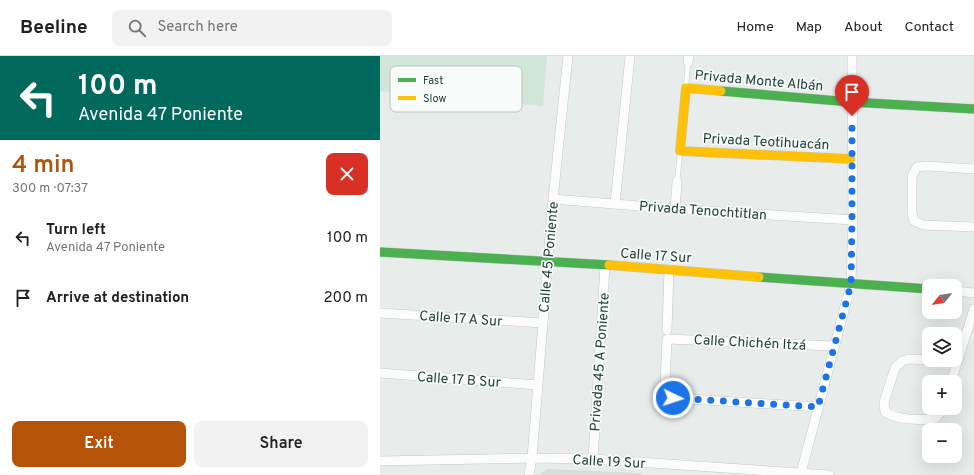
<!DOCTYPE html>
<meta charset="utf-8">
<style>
:root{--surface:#fff;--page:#f2f2f2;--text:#202124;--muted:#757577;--line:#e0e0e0;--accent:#b45309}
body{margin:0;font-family:Overpass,sans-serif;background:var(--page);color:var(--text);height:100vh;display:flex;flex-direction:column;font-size:15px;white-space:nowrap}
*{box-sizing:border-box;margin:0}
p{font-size:13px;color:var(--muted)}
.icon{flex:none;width:22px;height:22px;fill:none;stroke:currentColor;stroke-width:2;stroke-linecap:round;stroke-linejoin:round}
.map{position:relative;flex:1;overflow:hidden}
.panel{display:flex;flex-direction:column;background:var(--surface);width:380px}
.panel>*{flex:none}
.top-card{background:#00695c;color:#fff;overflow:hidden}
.needle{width:26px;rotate:240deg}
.tools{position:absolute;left:542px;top:223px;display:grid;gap:8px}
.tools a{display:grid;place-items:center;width:40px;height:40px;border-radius:8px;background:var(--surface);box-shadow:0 4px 16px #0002;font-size:20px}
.pin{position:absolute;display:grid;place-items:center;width:34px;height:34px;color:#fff;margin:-41px -17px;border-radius:50% 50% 50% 0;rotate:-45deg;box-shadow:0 0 4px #0007}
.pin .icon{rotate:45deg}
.me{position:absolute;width:44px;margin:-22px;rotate:94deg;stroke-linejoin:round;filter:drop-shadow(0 0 3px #0008)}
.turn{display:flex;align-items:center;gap:14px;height:84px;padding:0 12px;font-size:18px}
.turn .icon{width:52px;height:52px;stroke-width:2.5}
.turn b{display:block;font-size:28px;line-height:34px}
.round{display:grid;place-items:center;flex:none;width:42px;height:42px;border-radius:8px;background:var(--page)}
.summary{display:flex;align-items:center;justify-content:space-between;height:68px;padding:0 12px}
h1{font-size:24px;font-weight:600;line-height:30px;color:var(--accent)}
.primary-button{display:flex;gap:8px;margin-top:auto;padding:8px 12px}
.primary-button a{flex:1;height:46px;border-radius:8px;background:var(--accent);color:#fff;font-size:16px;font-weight:600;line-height:46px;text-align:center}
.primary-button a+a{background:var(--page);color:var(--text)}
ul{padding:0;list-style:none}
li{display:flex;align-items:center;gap:12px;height:60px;padding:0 12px}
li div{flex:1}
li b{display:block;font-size:15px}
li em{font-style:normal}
header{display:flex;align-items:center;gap:24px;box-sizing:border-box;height:56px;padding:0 20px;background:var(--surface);border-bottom:1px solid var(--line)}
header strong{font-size:19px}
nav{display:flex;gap:22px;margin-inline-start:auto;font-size:14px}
.search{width:280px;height:36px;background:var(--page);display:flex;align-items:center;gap:10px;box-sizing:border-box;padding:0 14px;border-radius:8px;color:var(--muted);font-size:15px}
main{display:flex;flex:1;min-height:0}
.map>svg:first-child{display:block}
.built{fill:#d6dedb}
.green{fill:#d1e6d8}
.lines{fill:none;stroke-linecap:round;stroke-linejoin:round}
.lane-casing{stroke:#c5cac8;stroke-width:5.5}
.street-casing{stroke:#c5cac8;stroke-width:10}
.fast-casing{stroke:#c3cbc8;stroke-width:10}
.slow-casing{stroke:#c3cbc8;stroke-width:10}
.lane{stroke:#fcfcfc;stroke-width:4.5}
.street{stroke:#fcfcfc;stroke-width:9}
.fast{stroke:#4caf50;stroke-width:9}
.slow{stroke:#ffc107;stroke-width:9}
.route{stroke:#1a73e8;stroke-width:7;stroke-dasharray:0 12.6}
.labels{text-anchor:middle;stroke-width:3.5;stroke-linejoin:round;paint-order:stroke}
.street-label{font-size:14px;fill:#24423a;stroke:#f7fbf9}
.key{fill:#f7fbf9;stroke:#b8c4c0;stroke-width:1}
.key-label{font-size:11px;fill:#24423a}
</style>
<header>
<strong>Beeline</strong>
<div class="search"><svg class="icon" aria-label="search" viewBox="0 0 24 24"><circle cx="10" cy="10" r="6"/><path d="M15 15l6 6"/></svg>Search here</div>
<nav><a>Home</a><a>Map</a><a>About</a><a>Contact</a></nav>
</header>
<main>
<section class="panel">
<div class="top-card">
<div class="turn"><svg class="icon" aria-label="left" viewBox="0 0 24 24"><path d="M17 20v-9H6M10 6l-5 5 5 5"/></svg><div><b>100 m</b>Avenida 47 Poniente</div></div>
</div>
<div class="summary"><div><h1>4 min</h1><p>300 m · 07:37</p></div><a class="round" style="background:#d93025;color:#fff"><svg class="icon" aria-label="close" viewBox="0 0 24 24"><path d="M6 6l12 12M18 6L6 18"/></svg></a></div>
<ul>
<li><svg class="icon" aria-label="left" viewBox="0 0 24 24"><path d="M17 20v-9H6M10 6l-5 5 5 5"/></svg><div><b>Turn left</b><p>Avenida 47 Poniente</p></div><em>100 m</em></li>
<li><svg class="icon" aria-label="arrive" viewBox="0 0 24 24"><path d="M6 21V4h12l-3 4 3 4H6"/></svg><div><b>Arrive at destination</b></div><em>200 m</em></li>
</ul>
<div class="primary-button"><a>Exit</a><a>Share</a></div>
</section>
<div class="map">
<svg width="594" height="419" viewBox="0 0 594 419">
<rect width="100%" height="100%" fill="#e8edeb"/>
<path class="built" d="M167 413 261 417V419H159Z"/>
<path class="green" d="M0 0H167L163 50 0 35Z"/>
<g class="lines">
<g class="lane-casing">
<path id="lane" d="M306 30 308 6
M297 126 300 97"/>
</g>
<g class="street-casing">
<path id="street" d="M308 6 309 0
M594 113 547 110 537 111 532 120V157L534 165 543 169 594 171
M173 143 295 153 473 164
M235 148 250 0
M295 153 297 126
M575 235 594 237
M0 257 163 267
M287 274 289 214
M549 304 529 303 522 305 515 312 504 346 505 356C519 364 540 365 556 362L564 352
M558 304 577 305
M0 317 158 329
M571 326 594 253
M438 351 293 342 286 337 285 328 287 283 454 290
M213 403 225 210
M0 405 152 402 213 403 449 419
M421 417 471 228 473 164 472 0
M149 419 152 402 173 143 188 0"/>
</g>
<g class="fast-casing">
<path id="fast" d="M341 35 471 46 594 53
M0 196 229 209
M379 221 549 233"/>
</g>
<g class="slow-casing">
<path id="slow" d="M341 35 306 32 300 95 471 103
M229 209 379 221"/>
</g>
<use href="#lane" class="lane"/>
<use href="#street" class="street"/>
<use href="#fast" class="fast"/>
<use href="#slow" class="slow"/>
</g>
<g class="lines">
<path class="route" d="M293 342 438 351 471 228 472 164V60"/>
</g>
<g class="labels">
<g class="street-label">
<text transform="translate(379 24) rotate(5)" y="5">Privada Monte Albán</text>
<text transform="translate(386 85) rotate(3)" y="5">Privada Teotihuacán</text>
<text transform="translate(323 154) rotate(4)" y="5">Privada Tenochtitlan</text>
<text transform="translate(276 199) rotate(4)" y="5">Calle 17 Sur</text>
<text transform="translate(168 201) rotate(-85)" y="5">Calle 45 Poniente</text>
<text transform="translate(81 262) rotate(4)" y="5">Calle 17 A Sur</text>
<text transform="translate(370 286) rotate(3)" y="5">Calle Chichén Itzá</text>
<text transform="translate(219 306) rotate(-86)" y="5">Privada 45 A Poniente</text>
<text transform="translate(79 323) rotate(4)" y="5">Calle 17 B Sur</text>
<text transform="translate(229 405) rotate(3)" y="5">Calle 19 Sur</text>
</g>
</g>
<rect x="10" y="10" width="132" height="46" rx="6" class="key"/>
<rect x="18" y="22" width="18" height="4" fill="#4caf50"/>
<rect x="18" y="40" width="18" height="4" fill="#ffc107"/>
<g class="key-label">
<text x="43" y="28">Fast</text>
<text x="43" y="46">Slow</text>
</g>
</svg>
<div class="tools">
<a><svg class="needle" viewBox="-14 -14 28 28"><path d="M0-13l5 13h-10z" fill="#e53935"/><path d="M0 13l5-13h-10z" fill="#757577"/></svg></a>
<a><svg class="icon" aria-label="layers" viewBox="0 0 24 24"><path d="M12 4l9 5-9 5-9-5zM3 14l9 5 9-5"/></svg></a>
<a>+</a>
<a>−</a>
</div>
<div class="pin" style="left:472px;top:60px;background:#d93025"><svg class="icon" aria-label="arrive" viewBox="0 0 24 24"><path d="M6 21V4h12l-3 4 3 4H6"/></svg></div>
<svg class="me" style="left:293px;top:342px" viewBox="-20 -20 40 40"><circle r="17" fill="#1a73e8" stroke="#fff" stroke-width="3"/><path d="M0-11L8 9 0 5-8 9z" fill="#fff"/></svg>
</div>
</main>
